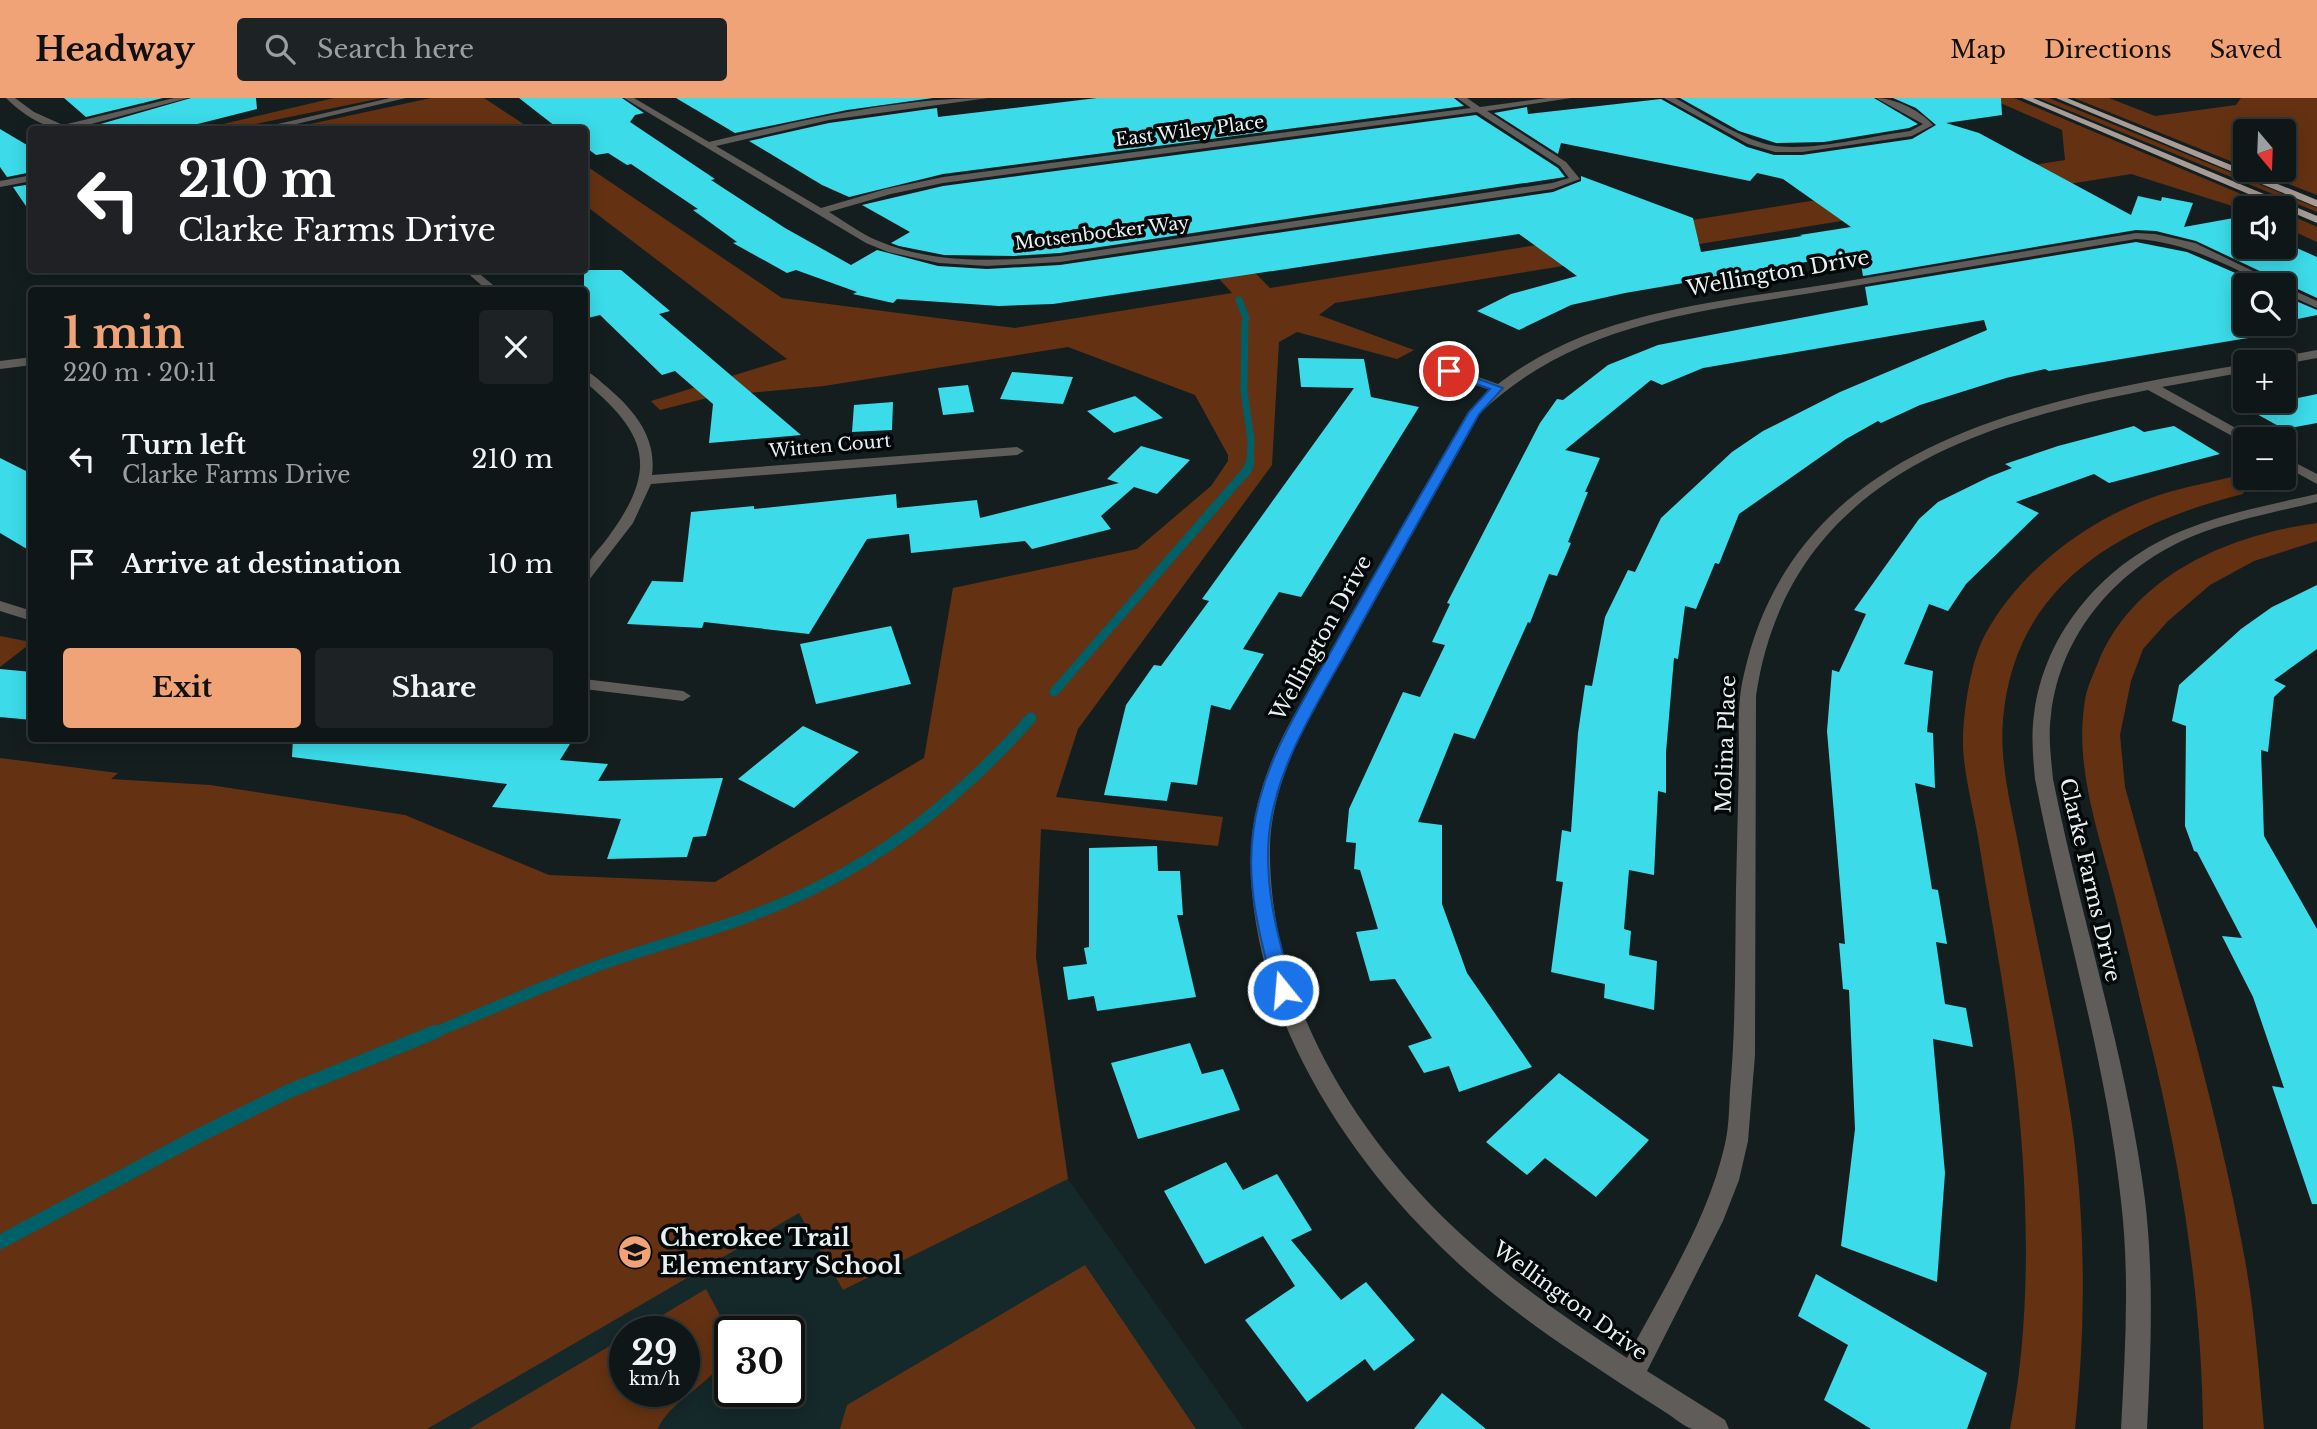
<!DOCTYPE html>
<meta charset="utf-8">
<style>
:root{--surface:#0f1617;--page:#1d2324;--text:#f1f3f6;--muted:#9b9fa1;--line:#2f3536;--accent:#efa377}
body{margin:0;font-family:"Libre Baskerville",serif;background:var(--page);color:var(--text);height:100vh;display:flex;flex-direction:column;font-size:26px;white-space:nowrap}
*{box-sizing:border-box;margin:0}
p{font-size:23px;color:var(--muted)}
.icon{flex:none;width:38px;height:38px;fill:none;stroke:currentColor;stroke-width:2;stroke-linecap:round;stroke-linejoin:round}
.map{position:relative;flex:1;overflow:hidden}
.drawer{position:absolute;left:28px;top:189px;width:560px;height:455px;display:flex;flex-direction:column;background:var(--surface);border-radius:7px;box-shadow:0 4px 18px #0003,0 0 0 2px var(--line)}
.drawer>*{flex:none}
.top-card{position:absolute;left:28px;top:28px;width:560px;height:147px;border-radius:7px;box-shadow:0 4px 18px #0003,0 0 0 2px var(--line);background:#202124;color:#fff;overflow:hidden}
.needle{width:46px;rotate:161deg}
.fabs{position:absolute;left:2233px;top:21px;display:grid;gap:14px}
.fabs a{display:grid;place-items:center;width:63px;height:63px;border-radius:7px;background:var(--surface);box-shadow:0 4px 18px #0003,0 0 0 2px var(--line);font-size:35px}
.speed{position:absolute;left:609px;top:1218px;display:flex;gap:14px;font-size:35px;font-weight:700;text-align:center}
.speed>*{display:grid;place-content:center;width:91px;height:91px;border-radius:50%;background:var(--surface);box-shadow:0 4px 18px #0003,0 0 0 2px var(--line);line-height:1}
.speed small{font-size:18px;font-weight:400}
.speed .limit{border:4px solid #111;border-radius:10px;background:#fff;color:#111}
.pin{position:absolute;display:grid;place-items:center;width:60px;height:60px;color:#fff;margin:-30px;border:4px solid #fff;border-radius:50%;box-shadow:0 2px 7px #0007}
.me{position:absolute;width:77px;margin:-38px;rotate:343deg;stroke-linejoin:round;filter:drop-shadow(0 0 5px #0008)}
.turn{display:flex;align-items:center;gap:24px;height:147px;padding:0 35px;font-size:32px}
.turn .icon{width:91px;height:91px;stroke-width:2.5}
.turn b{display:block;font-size:49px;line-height:60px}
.round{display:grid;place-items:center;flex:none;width:74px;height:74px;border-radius:7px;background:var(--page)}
.head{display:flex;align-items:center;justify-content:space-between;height:119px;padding:0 35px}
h1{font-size:42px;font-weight:700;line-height:52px;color:var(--accent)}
.action{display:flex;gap:14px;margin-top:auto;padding:14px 35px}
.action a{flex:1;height:80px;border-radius:7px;background:var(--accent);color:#111;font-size:28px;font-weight:700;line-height:80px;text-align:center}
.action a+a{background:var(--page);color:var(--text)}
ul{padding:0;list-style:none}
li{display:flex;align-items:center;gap:21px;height:105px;padding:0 35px}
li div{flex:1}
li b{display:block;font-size:26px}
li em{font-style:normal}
header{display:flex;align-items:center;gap:42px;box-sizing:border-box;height:98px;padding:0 35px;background:var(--accent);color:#111}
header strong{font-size:33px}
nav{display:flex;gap:38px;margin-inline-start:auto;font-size:24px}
.search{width:490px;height:63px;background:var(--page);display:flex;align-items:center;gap:18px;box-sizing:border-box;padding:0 24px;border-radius:7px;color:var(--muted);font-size:26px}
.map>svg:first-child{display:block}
.built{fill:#15282a;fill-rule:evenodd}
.green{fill:#643212}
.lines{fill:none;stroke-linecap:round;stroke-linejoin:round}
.stream-far3{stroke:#006067;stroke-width:7}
.stream-far2{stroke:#006067;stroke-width:9}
.stream-far1{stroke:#006067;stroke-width:11}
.stream{stroke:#006067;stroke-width:14}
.building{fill:#3bdbe9}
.minor{fill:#605c5a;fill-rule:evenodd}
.tertiary{fill:#605c5a;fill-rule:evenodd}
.primary{fill:#a69d98;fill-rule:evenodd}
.route{fill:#1a73e8;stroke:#114b97;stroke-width:2}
.labels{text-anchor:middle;stroke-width:7;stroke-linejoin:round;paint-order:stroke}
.far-street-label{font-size:18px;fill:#e9f0f1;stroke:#040707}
.street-label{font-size:21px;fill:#e9f0f1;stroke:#040707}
.near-poi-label{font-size:24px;font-weight:bold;fill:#e9f0f1;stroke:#040707;text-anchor:start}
</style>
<header>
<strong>Headway</strong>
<div class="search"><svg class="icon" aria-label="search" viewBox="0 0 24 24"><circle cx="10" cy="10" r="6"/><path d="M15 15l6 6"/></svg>Search here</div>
<nav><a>Map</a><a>Directions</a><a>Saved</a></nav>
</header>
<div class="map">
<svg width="2317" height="1331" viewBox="0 0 2317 1331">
<rect width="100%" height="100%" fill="#141e1f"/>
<path class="built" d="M737 1002 843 1192 1068 1081 1244 1331H114ZM625 1234H684V1293H625ZM730 1234H789V1293H730Z"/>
<path class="green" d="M334 0H382L231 31H202Z
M431 0H484L531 31H287Z
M1989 0H2014L2274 110 2245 112 2131 76 1335 205 1319 217 1414 252 1397 261 1297 234 1279 244 1272 367 1078 631 1056 699 1223 719 1218 748 1041 731 1036 859 1068 1081 843 1192 799 1115 427 1331H0V660L118 675 111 681 210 687 405 717 549 777 715 784 924 660 953 490 1137 451 1211 388 1228 363V357L1195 297 1068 249 824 288 715 298 660 312 651 303 787 261 585 107V67L782 200 1015 230 1232 195 1192 151 1227 146 1270 190 2065 62 2062 32Z
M2038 0H2049L2317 110V114Z
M2074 0H2109L2155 18 2236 7 2241 0H2317V97L2252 72H2284V33H2245V69Z
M2284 114 2317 129V144L2284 129Z
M2245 376V380H2275L2270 384 2245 390 2243 396C2123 426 2014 485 2003 622 1999 669 2014 719 2022 766 2038 850 2058 934 2071 1020 2086 1123 2086 1228 2075 1331H2010C2033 1216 2028 1084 2014 967 2005 891 1990 815 1978 739 1973 709 1962 670 1963 639 1964 610 1971 561 1986 535 2022 469 2096 415 2169 394 2194 387 2220 382 2245 376Z
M2317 425V443L2254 463 2210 487 2168 523 2143 551 2131 583 2120 637 2125 689C2168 846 2216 1002 2245 1162 2255 1218 2259 1275 2264 1331H2203C2202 1206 2183 1081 2154 959 2142 911 2131 863 2119 815 2103 746 2073 674 2085 602 2087 589 2094 575 2099 562 2136 476 2229 437 2317 425Z
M0 538 31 544V545L0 569Z
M1085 1167 1196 1331H840L847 1307Z
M706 1191C713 1205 723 1220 727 1235 737 1278 674 1294 658 1331H469L625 1239V1293H684V1234H634Z"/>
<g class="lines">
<path class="stream-far3" d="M1239 202 1246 220
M1245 225 1244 293 1251 342 1250 365"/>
<path class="stream-far2" d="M1054 594 1248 371 1250 364"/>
<path class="stream-far1" d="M431 936C485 914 538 890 592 870 645 850 701 837 753 817 866 775 952 709 1031 620"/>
<path class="stream" d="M0 1144 198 1038 287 994 435 934"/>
</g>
<path class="building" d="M64 0H163L86 19Z
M191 0H256L257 11 174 32H102L97 27Z
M519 0H622L644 15 635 17 630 24 715 81 711 82 785 130 851 167 877 152 938 168 987 171 1060 167 1553 94 1581 83V78L1693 120 1701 154 1802 138 1800 137 1851 129 1783 81 1757 75 1750 83 1561 45 1558 56 1494 15 1527 9 1528 16 1661 1 1747 49 1774 57H1802L1912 41 1936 27 1916 10 1893 0H2001L2002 17 1946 25 1979 35 2131 117 2138 98 2161 103 2162 99 2193 105 2184 129 2245 118V155L2290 147 2317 159V200L2196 143 2156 133 2136 132 1863 178 1859 155 1625 195 1571 207 1519 232 1477 213 1511 196 1577 178 1519 136 1053 206 999 208 897 201 893 205 853 196 857 194 796 172 787 175 733 145 737 144 693 112 698 111 631 66 627 67 608 55 596 57 584 48V27L560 32Z
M676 0H933L847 12 735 35Z
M1097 0H1454L1464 8 943 76 849 99 822 87 749 43 829 25 937 10 938 19Z
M1680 0H1874L1918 26 1909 30 1824 44 1776 45 1739 33Z
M1476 17 1558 70 1565 79 1060 155 1014 158 944 157 899 148 891 145 910 134 862 107 943 88Z
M0 31 32 50V74L7 79 0 69Z
M32 86V117L13 89Z
M2136 144 2187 154 2263 187H2245V226H2284V198L2317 212V217L2288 223 2294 226 2253 234 2260 238 2049 273 2045 271 2006 280 1920 307 1881 325 1878 323 1846 341 1739 416 1719 466 1715 465 1696 511 1685 508 1678 561 1674 560 1666 654V695L1658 693 1654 777 1629 772 1624 831 1631 833 1629 857 1657 863 1654 912 1604 900 1605 886 1551 874 1563 784 1556 783 1562 732 1571 734 1578 635 1585 587 1592 588 1605 519 1628 472 1635 474 1661 420 1732 354 1763 333 1840 294 1987 232 1984 222 1703 270 1662 287 1651 282 1565 352 1600 360 1585 394H1588L1568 444 1571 445 1557 478 1549 476 1530 525 1528 524 1475 641 1454 635 1418 724 1442 727V806L1467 875 1532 969 1459 994 1449 968 1424 975 1408 948 1432 940 1395 881 1370 883 1356 834 1378 831 1360 772 1354 771 1356 745 1346 744 1349 711 1403 594 1420 599 1445 547 1432 544 1450 506 1447 505 1540 325 1557 301 1563 302 1608 267 1658 247 1868 207 1865 189Z
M584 172H621L670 213 659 216 801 337 709 345 713 306 675 273 662 277 600 217 584 221Z
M1298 260 1364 261 1371 299 1419 309 1301 499 1279 494 1243 551 1264 556 1230 612 1211 607 1197 687 1171 684 1167 703 1104 697 1126 607 1154 567 1161 568 1209 503 1202 501 1354 290 1301 289Z
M1012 274 1073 279 1063 306 1000 301Z
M968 287 974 314 943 317 938 290Z
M2317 296V325L2284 331 2233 303H2284Z
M1135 298 1163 320 1114 335 1087 313Z
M893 304 892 332 852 334 854 307Z
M2134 328 2144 334 2174 328 2220 356 2109 385 2094 376 2016 404 2039 415 1966 486 1948 513 1929 506 1904 566 1933 573 1927 634 1933 635 1935 690 1915 685 1932 791 1938 792 1947 846 1936 844 1945 906 1966 910 1973 949 1933 941 1945 1075 1937 1184 1841 1148 1855 1031 1849 892 1843 891 1839 845 1845 846 1827 633 1832 572 1839 574 1866 516 1854 512 1919 421 1938 404 1989 379 2012 370 2005 366 2058 348Z
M1141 348 1190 362 1157 396 1134 389 1101 418 1111 431 1032 451 1025 443 911 455 909 436 867 441 809 536 704 524 702 530 627 526 652 483 683 484 691 414 754 408V411L896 396 897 410 977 402 980 420 1119 385 1107 381Z
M0 360 32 376V454L0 435Z
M2317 487V551L2274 582 2286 588 2274 599 2268 654 2261 652 2264 738 2317 831V1106H2312L2272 988 2284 990 2253 899 2222 838 2242 840 2197 754 2194 753 2185 728 2186 628 2172 623 2179 587 2241 531 2272 509Z
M891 528 911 586 816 606 800 546Z
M0 571 32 574V622L0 619Z
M803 628 859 654 794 710 738 681Z
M293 640H505L570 646 560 662 608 666 598 683 723 680 706 738 693 739 687 759 607 761 621 721 492 709 507 686 292 659Z
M1157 748 1158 773H1180L1183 817H1177L1196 899 1097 913 1094 898 1068 902 1063 869 1087 866 1084 850 1089 849V750Z
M1190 945 1202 976 1223 971 1240 1012 1138 1041 1111 965Z
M1559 975 1649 1042 1596 1099 1545 1060 1527 1077 1486 1044Z
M1226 1064 1243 1092 1277 1076 1312 1132 1291 1142 1341 1202 1366 1184 1415 1242 1374 1273 1365 1261 1307 1304 1245 1222 1295 1188 1263 1138 1205 1166 1164 1093Z
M1816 1176 1987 1275 1967 1331H1871L1824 1302 1848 1247 1798 1218Z
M1442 1295 1486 1331H1414Z"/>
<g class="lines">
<path class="minor" d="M6 0H15L34 14 63 27 174 0H188L69 32C46 32 22 16 6 0Z
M624 0H634L709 44C800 23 894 0 988 0L829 22 716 48 821 110 886 91 943 79 1471 10 1457 0H1467L1480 9 1547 0H1571L1487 13 1566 64 1580 81 1553 91 1060 164 987 168 939 165 888 154 866 145ZM1477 14 1560 68 1569 80 1552 85 1060 158C999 163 934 167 876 142 860 135 844 123 829 114L891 96 943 85Z
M1664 0H1675C1703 15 1745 44 1776 48 1814 53 1871 38 1910 33L1923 26 1876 0C1895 0 1921 13 1933 27L1912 38 1802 54H1775L1748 46Z
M2136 135 2155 136 2195 145 2282 187H2268C2225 166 2185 144 2136 141 2040 157 1944 173 1848 189 1716 212 1581 218 1479 316L1309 621C1288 660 1270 707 1270 752 1269 895 1349 1028 1449 1125 1503 1177 1564 1219 1627 1260 1663 1191 1708 1122 1725 1046 1729 1029 1729 1010 1730 993 1736 926 1735 858 1736 791 1737 748 1738 706 1739 663 1739 634 1737 604 1744 576 1797 339 2043 301 2245 266V274L2162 289 2250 338 2252 341H2245V345L2148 292C1965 327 1787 388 1756 598L1755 957 1748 1043 1739 1082 1723 1123 1647 1273 1725 1322 1729 1331C1718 1331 1702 1331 1692 1331 1683 1328 1673 1319 1665 1314 1635 1295 1606 1276 1576 1256 1525 1222 1475 1184 1432 1140 1332 1040 1246 897 1251 751 1253 706 1270 660 1292 621L1468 314 1490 292 1445 276V270H1453L1498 286C1594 212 1720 204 1836 185 1936 168 2036 151 2136 135Z
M464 172H475L499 192H487Z
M2284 188 2317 203V210L2284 195Z
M2317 252V260L2284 266 2268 264 2274 260Z
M32 259V267L0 271V263Z
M584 272C593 276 600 283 607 289 634 312 657 339 652 377L1017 349 1024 353 1017 357 651 386 633 425 589 482 584 483C584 462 597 455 609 438 660 368 646 335 584 283Z
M2284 359 2317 376V386L2284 368Z
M0 503 32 513V523L0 513Z
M584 581 683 593 691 598 683 603 584 591Z"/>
<path class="tertiary" d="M390 0H406L271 32H252Z
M32 77V83L0 89V83Z
M2317 396V404C2276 414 2233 422 2193 438 2118 469 2060 535 2051 617 2048 638 2051 660 2053 681 2081 822 2127 960 2145 1102 2154 1178 2151 1255 2147 1331H2121C2125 1255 2130 1179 2121 1103 2106 960 2062 822 2035 681 2033 660 2031 638 2034 617 2044 533 2106 463 2184 432 2226 415 2272 406 2317 396Z"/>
<path class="primary" d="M2022 0H2033L2317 118V125Z
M2056 0H2067L2317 102V109Z"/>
</g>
<path class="route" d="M1449 270 1503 290 1479 316C1435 395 1390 473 1347 552 1315 610 1276 669 1269 736 1264 790 1278 841 1293 892L1290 898 1283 900 1277 898 1274 892C1260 841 1246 788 1253 735 1261 667 1300 609 1333 550 1377 471 1423 393 1469 314L1490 291 1445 275V271Z"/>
<defs>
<g id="school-disc" transform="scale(1.75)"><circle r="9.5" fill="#efa377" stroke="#040707"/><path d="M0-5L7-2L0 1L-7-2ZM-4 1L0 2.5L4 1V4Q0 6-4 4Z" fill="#111"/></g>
</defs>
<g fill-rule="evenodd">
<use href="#school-disc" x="635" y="1154"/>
</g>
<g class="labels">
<g class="far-street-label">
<text transform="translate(1190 33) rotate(-7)" y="6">East Wiley Place</text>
<text transform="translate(1102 135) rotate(-7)" y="6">Motsenbocker Way</text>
<text transform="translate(830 348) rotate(-5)" y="6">Witten Court</text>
</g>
<g class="street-label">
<text transform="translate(1778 175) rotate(-10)" y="7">Wellington Drive</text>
<text transform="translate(1321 540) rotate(-61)" y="7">Wellington Drive</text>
<text transform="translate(1726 646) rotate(-88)" y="7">Molina Place</text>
<text transform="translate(2090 782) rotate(77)" y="7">Clarke Farms Drive</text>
<text transform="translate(1570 1203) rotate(36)" y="7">Wellington Drive</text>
</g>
<g class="near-poi-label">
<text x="660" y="1148">Cherokee Trail<tspan x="660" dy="28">Elementary School</tspan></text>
</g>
</g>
</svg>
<div class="fabs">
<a><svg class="needle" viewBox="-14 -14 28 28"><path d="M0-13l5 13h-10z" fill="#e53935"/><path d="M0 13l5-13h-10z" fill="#9b9fa1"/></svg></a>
<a><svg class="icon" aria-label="sound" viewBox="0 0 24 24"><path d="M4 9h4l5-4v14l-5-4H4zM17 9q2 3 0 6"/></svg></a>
<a><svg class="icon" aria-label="search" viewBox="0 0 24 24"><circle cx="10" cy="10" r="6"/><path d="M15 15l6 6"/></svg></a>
<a>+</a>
<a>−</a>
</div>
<div class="speed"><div>29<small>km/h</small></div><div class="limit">30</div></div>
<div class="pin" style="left:1449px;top:273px;background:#d93025"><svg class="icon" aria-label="arrive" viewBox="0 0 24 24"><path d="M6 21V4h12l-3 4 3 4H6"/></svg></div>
<svg class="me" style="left:1283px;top:892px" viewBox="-20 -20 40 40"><circle r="17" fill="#1a73e8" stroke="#fff" stroke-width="3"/><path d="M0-11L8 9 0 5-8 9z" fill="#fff"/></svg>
<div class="top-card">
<div class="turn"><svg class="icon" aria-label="left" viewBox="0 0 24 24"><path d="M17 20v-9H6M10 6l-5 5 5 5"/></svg><div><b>210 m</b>Clarke Farms Drive</div></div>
</div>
<section class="drawer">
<div class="head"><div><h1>1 min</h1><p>220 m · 20:11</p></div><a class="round"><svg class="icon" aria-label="close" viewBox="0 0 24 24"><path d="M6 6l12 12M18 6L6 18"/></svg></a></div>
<ul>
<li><svg class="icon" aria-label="left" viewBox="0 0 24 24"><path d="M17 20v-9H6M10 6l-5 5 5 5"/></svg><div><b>Turn left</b><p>Clarke Farms Drive</p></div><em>210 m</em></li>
<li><svg class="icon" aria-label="arrive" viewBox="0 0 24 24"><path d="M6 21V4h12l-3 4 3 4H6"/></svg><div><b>Arrive at destination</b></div><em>10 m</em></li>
</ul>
<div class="action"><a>Exit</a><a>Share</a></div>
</section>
</div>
